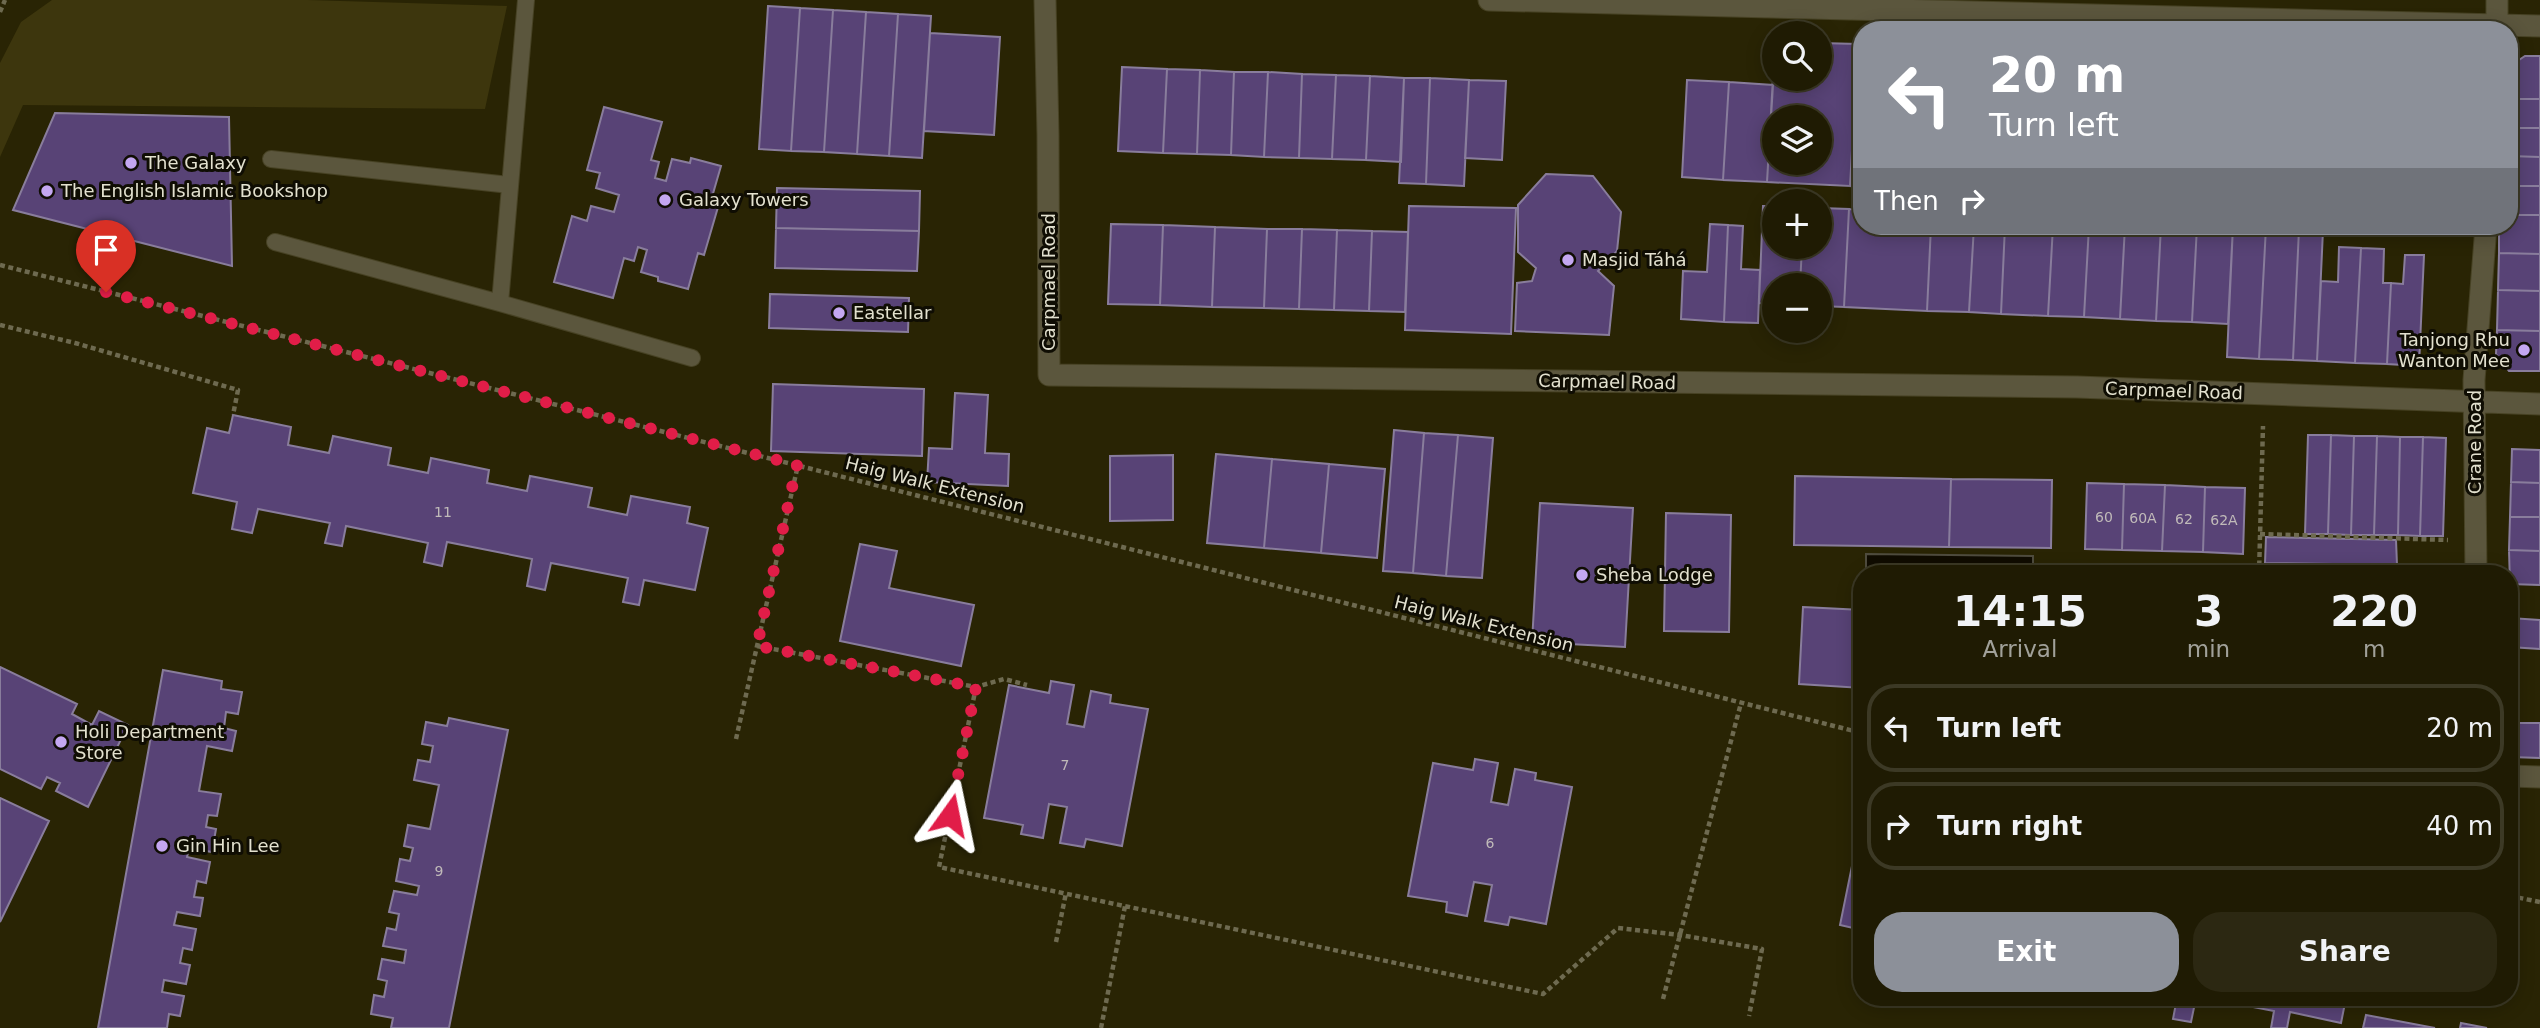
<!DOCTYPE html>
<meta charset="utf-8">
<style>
:root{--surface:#1f1b03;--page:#2c2812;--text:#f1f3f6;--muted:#a1a19a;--line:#3c3925;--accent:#8c9099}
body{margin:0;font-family:"DejaVu Sans",sans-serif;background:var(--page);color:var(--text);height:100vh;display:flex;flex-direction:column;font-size:26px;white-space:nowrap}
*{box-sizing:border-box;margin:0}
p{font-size:23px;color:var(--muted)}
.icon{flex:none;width:38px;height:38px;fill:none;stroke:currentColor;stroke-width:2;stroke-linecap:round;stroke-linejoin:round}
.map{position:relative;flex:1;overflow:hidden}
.details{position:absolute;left:1853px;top:565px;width:665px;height:441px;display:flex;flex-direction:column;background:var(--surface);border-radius:28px;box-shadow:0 4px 18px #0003,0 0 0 2px var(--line)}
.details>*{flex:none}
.guide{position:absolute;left:1853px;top:21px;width:665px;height:214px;border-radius:28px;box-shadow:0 4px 18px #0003,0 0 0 2px var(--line);background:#8c9099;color:#fff;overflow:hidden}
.controls{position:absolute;left:1762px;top:21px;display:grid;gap:14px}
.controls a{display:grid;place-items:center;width:70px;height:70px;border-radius:50%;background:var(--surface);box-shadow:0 4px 18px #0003,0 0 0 2px var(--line);font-size:35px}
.pin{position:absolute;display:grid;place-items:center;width:60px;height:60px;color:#fff;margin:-72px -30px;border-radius:50% 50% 50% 0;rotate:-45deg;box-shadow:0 0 7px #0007}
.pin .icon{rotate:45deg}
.me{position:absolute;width:77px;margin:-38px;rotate:12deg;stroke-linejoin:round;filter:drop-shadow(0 0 5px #0008)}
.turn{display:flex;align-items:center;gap:24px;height:147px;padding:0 21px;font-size:32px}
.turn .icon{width:91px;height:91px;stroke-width:2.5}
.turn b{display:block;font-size:49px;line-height:60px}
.then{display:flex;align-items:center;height:66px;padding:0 21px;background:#0003;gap:14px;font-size:26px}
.eta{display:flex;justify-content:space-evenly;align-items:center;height:119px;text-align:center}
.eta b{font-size:42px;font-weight:700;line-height:49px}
.button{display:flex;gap:14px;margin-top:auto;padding:14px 21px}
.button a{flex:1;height:80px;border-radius:28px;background:var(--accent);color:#fff;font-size:28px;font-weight:700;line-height:80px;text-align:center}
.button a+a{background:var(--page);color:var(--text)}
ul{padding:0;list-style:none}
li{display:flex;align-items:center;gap:21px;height:88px;margin:0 14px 10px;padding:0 7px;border:4px solid var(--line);border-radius:28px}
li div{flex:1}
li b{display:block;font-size:26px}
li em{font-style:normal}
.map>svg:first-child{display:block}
.green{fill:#3d360d}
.water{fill:#100c00;stroke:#4f4c3e;stroke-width:2}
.building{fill:#584376;stroke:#897d9c;stroke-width:2;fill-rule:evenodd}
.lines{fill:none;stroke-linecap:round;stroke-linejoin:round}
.lane-casing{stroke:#474224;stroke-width:18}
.street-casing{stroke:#474224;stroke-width:23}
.path{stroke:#6e6a50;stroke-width:4.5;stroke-dasharray:5 3.5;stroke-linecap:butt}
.lane{stroke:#5b563d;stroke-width:16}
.street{stroke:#5b563d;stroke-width:21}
.route{stroke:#e11d48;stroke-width:12;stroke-dasharray:0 21.6}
.poi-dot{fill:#c4a7f1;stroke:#0f0d03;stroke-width:2.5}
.labels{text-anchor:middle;stroke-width:6;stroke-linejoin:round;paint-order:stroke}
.number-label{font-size:14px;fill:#c0bab9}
.poi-label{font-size:18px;fill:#e3e1cf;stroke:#0f0d03;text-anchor:start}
.street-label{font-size:18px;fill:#e3e1cf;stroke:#0f0d03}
</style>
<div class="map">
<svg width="2540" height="1028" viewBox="0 0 2540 1028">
<rect width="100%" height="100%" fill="#292404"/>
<path class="green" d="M52 0H308L507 6 485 109 23 105 0 157V63L21 22Z"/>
<path class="water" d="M1866 554 2033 556V574H1866Z"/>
<path class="building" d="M768 6 800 8 791 151 759 149Z
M800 8 833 10 824 152 791 151Z
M833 10 866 12 857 154 824 152Z
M866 12 898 14 889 156 857 154Z
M898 14 931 16 922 158 889 156Z
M930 33 1000 37 994 135 924 131Z
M1820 43 1858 44 1850 186 1767 182 1774 60V79H1820ZM1774 117H1820V163H1774Z
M1858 44 1862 45V187L1850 186Z
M2525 56H2540V99H2510V66Z
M1122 67 1167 69 1163 153 1118 151Z
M1167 69 1200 70 1197 154 1163 153Z
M1200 70 1234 72 1231 155 1197 154Z
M1234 72H1268L1264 157 1231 155Z
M1268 72 1302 74 1299 158 1264 157Z
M1302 74 1336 75 1332 159 1299 158Z
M1336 75 1370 76 1366 160 1332 159Z
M1370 76 1404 78 1401 162 1366 160Z
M1404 78H1430L1426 184 1399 183Z
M1430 78 1469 80 1464 186 1426 184Z
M1469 80 1506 81 1502 160 1465 158Z
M1687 80 1729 82 1723 180 1682 177Z
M1729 82 1773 85 1767 182 1723 180Z
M2510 99H2540V128H2510Z
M604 107 662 122 651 160 659 162 655 178 666 181 672 159 690 163 691 158 721 166 710 204 718 207 704 255 698 253 688 289 658 281V277L641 272 647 250 638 247 634 261 624 258 613 298 554 282 572 216 587 221 591 206 614 212 619 195 596 188 600 173 587 170Z
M55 113 229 117 232 266 13 210Z
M2510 128H2540V157L2510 156Z
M2510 156 2540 157V186H2510Z
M1546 174 1593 176 1621 212 1617 251 1598 271 1614 286 1609 335 1515 331 1517 283 1532 281 1536 268 1518 252V205Z
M2510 186H2540V215H2510Z
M777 188 920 191 919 231 776 228Z
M1409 206 1516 208 1511 334 1405 330Z
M1763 206H1774V247H1802L1800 285H1774V304L1759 303Z
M1820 208 1849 209 1844 307 1820 306V285H1800L1802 247H1820Z
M1849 209 1862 210V226H1931L1927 311 1844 307Z
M2510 215H2540V254L2499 253V226H2510Z
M1111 224 1163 225 1160 305 1108 304Z
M1710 224 1728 225 1724 322 1681 319 1683 271 1707 272Z
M1163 225 1215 227 1212 307 1160 305Z
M1728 225 1743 226 1741 269 1760 270 1758 323 1724 322Z
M1931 226H1974L1969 312 1927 311Z
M1974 226H2005L2001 314 1969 312Z
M2005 226H2053L2048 316 2001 314Z
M2053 226H2089L2084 317 2048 316Z
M2089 226H2125L2120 319 2084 317Z
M2125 226H2161L2156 321 2120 319Z
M2161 226H2197L2192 322 2156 321Z
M2197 226H2233L2228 324 2192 322Z
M2233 226 2266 227 2259 359 2227 357Z
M1215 227 1267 229 1264 308 1212 307Z
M2266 227 2299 229 2293 360 2259 359Z
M776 228 919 231 917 271 775 268Z
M1267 229H1302L1299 309 1264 308Z
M1302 229 1337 230 1334 310 1299 309Z
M2299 229 2323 230 2317 361 2293 360Z
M1337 230 1372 231 1369 311 1334 310Z
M1372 231 1408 232 1405 312 1369 311Z
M2339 247 2361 248 2355 363 2317 361 2321 281 2338 282Z
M2361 248 2384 249 2383 283H2391L2387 364 2355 363Z
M2499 253 2540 254V291L2498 290Z
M2405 255H2424L2419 366 2387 364 2391 283 2403 284Z
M2498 290 2540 291V331L2497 330Z
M770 294 909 298 908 332 769 328Z
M2497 330 2540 331V371H2509L2496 354Z
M773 384 924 389 922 456 771 451Z
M955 393 988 395 985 453 1009 454 1008 486 927 482 929 448 952 449Z
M233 415 291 427 288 445 329 453 333 436 391 448 388 465 428 473 431 458 489 470 487 483 527 491 530 476 592 488 588 507 627 515 631 496 690 507 687 523 708 528 695 590 644 580 639 605 623 602 628 578 551 563 545 590 527 586 532 559 447 542 442 566 424 562 428 543 346 526 342 546 325 543 330 523 258 509 252 533 232 529 237 502 193 493 207 428 229 433Z
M1394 430 1424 433 1413 573 1383 571Z
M1424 433 1458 435 1446 576 1413 573Z
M1458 435 1493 438 1482 578 1446 576Z
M2308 435H2331L2328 534H2305Z
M2331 435 2354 436 2351 535 2328 534Z
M2354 436H2377L2374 535H2351Z
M2377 436 2400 437 2398 535H2374Z
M2400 437H2423L2420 536 2398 535Z
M2423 437 2446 438 2443 536H2420Z
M2512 449 2540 450V483L2511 482Z
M1216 454 1272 459 1264 548 1207 543Z
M1173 455V520L1110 521V456Z
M1272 459 1329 464 1321 553 1264 548Z
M1329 464 1385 469 1377 558 1321 553Z
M1795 476 1951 479 1949 547 1794 545Z
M1951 479 2052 480 2051 548 1949 547Z
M2511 482 2540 483V517H2510Z
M2087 483 2124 484 2122 550 2085 549Z
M2124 484 2165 485 2162 551 2122 550Z
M2165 485 2205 487 2203 552 2162 551Z
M2205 487 2245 488 2243 554 2203 552Z
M1540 503 1633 508 1625 647 1532 642Z
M1666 513 1731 515 1729 632 1664 631Z
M2510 517H2540V551L2509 550Z
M2266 537 2396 540 2397 565 2265 563Z
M860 544 897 551 889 588 974 605 961 666 840 641Z
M2509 550 2540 551V585L2510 584Z
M2265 563 2440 566V574H2264Z
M1803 607 1862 610V688L1799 684Z
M2510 618 2540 620V649L2510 647Z
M0 667 77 704 72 714 92 725 99 711 128 725 88 807 56 791 60 783 47 777 41 789 0 769Z
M163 670 222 681 221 689 242 692 238 714 226 712 224 728 236 731 232 751 207 746 199 791 221 794 217 816 208 815 206 827 216 829 212 852 189 848 187 857 210 862 206 883 197 881 194 897 203 898 200 916 177 912 174 925 196 929 192 950 183 948 180 963 190 965 186 984 164 980 162 992 184 996 180 1016 169 1014 167 1028H98Z
M1051 681 1074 685 1067 724 1084 727 1091 691 1111 695 1110 703 1148 709 1122 846 1086 839 1084 847 1060 843 1067 807 1049 804 1043 838 1021 834 1023 825 984 818 1009 685 1049 693Z
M449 718 508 730 449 1028H391L393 1018 371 1014 374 995 384 997 387 981 378 979 382 959 404 963 406 950 383 946 387 928 396 930 399 914 389 912 394 891 417 895 419 886 396 881 400 859 410 861 413 848 404 846 408 825 430 829 439 785 414 780 418 760 430 762 433 746 422 744 426 722 447 726Z
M2512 723H2540V758L2511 757Z
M1475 759 1498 763 1491 802 1508 805 1515 769 1536 773 1535 780 1572 787 1546 924 1510 917 1508 925 1485 921 1492 885 1474 882 1467 916 1446 912 1447 902 1408 896 1433 763 1473 770Z
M0 798 49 821 0 922Z
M1853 861 1862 862V930L1840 925Z
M2177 998H2196L2191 1022 2173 1019Z
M2206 998H2346L2341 1023 2290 1012 2287 1028H2271L2274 1011Z
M2366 1015 2435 1028H2363Z
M2461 1023 2487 1028H2460Z"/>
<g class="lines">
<g class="lane-casing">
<path id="lane" d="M271 159 510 185
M275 242 500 303 692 358
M500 303 526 0"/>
</g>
<g class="street-casing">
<path id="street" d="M1045 0 1048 135 1049 375 2077 387 2540 404
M1489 0 2540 26
M2497 0V30
M2476 574 2474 380 2486 226
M2510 776 2540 777"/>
</g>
<path class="path" d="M0 12 5 0
M0 265 1862 733
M0 325 75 343 238 390 233 415
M2260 534 2448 540
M2259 574 2263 426
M757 646 976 687 1004 679 1027 685
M976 687 939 867 1543 994 1618 928 1680 935 1762 949 1749 1016
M736 739 798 465
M2510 896 2540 902
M1056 942 1066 893
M1663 999 1741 703
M1101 1028 1125 906"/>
<use href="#lane" class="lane"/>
<use href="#street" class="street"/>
</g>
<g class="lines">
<path class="route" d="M106 292 797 465 757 646 976 687 950 815"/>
</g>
<g class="poi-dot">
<circle cx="131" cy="163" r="7"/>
<circle cx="47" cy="191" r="7"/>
<circle cx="665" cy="200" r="7"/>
<circle cx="1568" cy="260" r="7"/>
<circle cx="839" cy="313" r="7"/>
<circle cx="2524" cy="350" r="7"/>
<circle cx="1582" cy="575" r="7"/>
<circle cx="61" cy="742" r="7"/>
<circle cx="162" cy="846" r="7"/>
</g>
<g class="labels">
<g class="number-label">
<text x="443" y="517">11</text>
<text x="2104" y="522">60</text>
<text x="2143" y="523">60A</text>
<text x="2184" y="524">62</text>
<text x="2224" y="525">62A</text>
<text x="1065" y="770">7</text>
<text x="1490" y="848">6</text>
<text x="439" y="876">9</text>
</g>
<g class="poi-label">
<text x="145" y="169">The Galaxy</text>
<text x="61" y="197">The English Islamic Bookshop</text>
<text x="679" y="206">Galaxy Towers</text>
<text x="1582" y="266">Masjid Táhá</text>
<text x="853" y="319">Eastellar</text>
<text x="2510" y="346" text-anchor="end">Tanjong Rhu<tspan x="2510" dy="21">Wanton Mee</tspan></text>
<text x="1596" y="581">Sheba Lodge</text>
<text x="75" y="738">Holi Department<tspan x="75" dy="21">Store</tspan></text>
<text x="176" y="852">Gin Hin Lee</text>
</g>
<g class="street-label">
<text transform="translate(1049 282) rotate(-90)" y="6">Carpmael Road</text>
<text transform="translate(1607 382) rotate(1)" y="6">Carpmael Road</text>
<text transform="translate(2174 391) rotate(2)" y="6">Carpmael Road</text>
<text transform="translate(2475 442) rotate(-90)" y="6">Crane Road</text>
<text transform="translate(935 485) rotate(14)" y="6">Haig Walk Extension</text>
<text transform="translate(1484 624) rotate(14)" y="6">Haig Walk Extension</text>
</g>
</g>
</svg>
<div class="controls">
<a><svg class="icon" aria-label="search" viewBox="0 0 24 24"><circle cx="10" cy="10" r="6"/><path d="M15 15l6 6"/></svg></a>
<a><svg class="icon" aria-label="layers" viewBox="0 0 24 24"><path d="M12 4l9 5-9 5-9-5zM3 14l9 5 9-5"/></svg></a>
<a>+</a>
<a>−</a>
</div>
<div class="pin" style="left:106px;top:292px;background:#d93025"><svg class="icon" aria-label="arrive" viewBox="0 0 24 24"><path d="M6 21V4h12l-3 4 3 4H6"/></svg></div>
<svg class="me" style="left:950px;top:815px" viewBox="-20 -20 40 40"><path d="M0-17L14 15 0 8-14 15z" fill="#e11d48" stroke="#fff" stroke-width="4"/></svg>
<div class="guide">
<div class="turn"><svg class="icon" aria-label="left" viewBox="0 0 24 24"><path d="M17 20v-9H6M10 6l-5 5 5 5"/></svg><div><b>20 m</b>Turn left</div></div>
<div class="then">Then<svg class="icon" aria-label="right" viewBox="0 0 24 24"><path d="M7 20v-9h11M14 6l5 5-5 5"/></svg></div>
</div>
<section class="details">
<div class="eta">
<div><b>14:15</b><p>Arrival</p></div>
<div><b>3</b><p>min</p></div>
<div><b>220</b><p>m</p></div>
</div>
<ul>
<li><svg class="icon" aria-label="left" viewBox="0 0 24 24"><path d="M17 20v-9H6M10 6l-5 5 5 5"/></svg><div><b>Turn left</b></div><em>20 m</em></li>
<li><svg class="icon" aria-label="right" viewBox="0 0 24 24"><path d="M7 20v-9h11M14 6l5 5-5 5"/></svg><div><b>Turn right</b></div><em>40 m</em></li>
</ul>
<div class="button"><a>Exit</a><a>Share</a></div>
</section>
</div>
